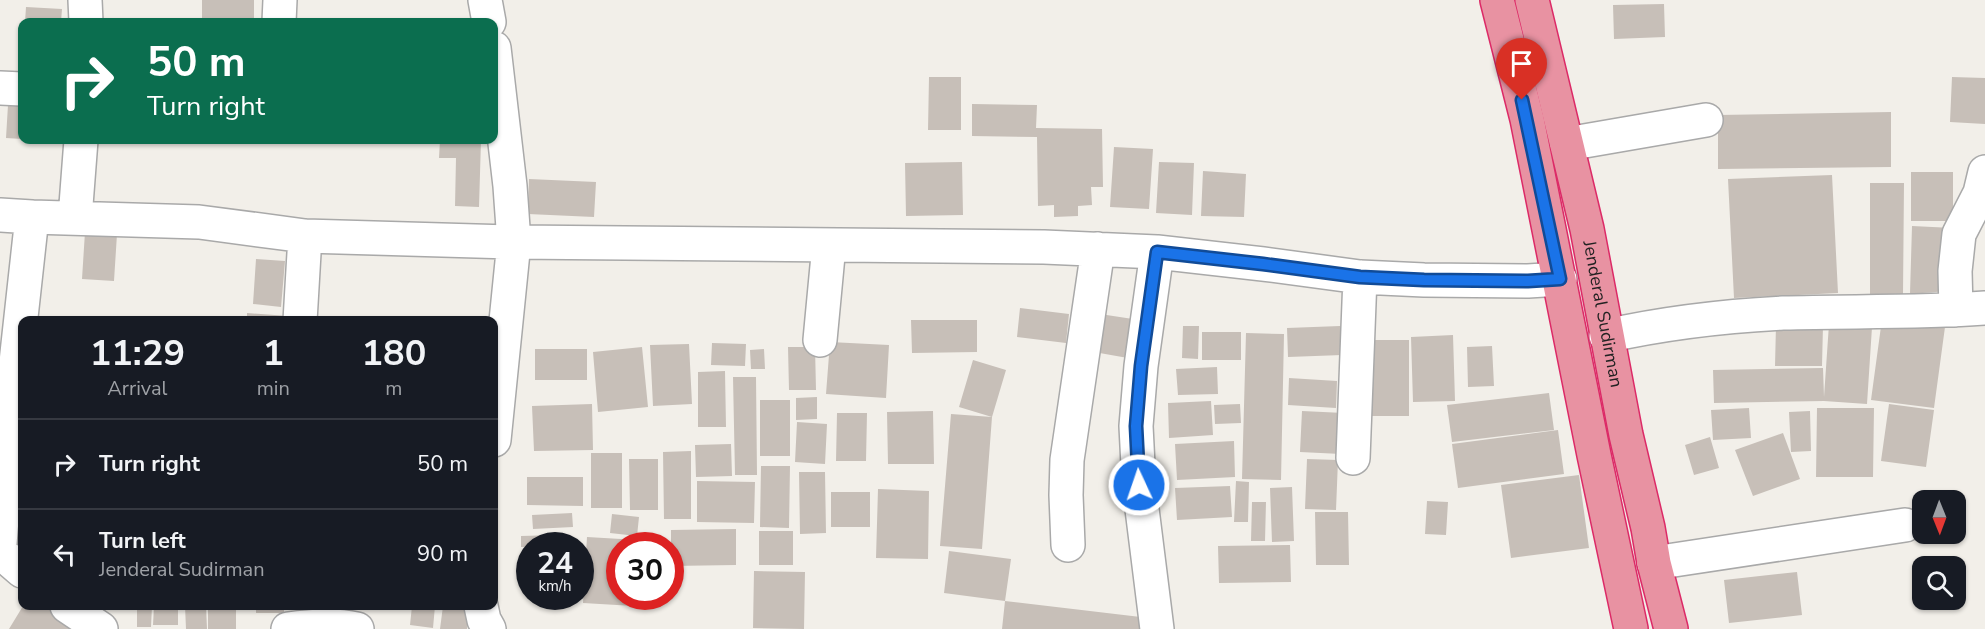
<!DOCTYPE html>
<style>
:root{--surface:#171b24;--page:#20242c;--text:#f1f3f6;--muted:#9ea1a6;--line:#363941}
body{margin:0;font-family:"Nunito Sans",sans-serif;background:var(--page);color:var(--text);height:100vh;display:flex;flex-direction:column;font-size:22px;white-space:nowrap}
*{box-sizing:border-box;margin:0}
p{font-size:20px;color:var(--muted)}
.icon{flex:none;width:33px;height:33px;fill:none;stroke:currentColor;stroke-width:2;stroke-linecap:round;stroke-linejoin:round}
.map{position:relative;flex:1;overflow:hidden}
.sheet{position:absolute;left:18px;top:316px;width:480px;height:294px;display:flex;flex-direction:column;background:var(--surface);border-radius:12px;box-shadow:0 2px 4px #0004}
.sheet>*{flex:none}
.hud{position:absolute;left:18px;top:18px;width:480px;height:126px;border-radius:12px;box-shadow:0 2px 4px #0004;background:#0b6e4f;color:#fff;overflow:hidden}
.needle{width:39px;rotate:179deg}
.controls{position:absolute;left:1912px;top:490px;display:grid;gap:12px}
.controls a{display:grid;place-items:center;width:54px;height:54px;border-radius:12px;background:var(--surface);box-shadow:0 2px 4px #0004;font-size:30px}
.speed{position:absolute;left:516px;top:532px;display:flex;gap:12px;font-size:30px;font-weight:700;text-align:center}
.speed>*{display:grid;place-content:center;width:78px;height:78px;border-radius:50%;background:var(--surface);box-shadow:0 2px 4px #0004;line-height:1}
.speed small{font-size:15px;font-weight:400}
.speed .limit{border:9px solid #d22;background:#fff;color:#111}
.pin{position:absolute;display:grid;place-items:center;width:51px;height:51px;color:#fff;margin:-62px -26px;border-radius:50% 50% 50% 0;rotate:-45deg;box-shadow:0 0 6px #0007}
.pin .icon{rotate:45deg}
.me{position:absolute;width:66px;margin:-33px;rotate:357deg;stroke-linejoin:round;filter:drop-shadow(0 0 4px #0008)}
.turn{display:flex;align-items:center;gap:21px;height:126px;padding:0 30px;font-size:27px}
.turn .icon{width:78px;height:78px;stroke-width:2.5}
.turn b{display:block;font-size:42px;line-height:51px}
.eta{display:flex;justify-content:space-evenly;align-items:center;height:102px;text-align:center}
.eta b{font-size:36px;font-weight:700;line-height:42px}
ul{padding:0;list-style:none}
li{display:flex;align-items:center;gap:18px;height:90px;padding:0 30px;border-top:2px solid var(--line)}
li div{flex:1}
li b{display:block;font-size:22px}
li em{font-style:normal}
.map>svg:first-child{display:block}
.building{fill:#c7bfb8}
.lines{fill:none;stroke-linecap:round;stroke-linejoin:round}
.minor-casing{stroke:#a9a9a9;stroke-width:36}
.highway-casing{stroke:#dc2a67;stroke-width:36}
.minor{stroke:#fff;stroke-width:33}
.highway{stroke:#e892a2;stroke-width:33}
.route-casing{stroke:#114b97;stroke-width:15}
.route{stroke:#1a73e8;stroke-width:10}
.labels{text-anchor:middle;stroke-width:5;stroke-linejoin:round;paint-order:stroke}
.street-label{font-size:18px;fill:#222;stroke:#fff}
</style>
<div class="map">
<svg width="1985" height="629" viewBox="0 0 1985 629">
<rect width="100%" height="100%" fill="#f2efe9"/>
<path class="building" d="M202 0H254V22H202Z
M1664 4 1665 37 1614 39 1613 5Z
M26 7 62 9 61 22H25Z
M929 77H961V130H928Z
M1952 77 1985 78V124L1950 122Z
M972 104 1037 105 1036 128 1102 129 1103 187H1091L1092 205 1078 206V216L1054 217V205L1038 206 1037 137 972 136Z
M8 105 22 106V139L6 138Z
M1891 112V167L1718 169V115Z
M440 140H481L479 207 455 206 456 158H439Z
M1114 147 1153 149 1149 209 1110 207Z
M962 162 963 215 906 216 905 163Z
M1159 162 1194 163 1192 215 1156 213Z
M1203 171 1246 174 1244 217 1201 216Z
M1911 172H1953V221H1911Z
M1832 175 1838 293 1734 298 1728 179Z
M529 179 596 182 594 217 528 214Z
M1870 183H1904L1903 295H1870Z
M1912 226 1953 228 1948 291 1910 294Z
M85 232 117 234 114 281 82 279Z
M256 259 285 261 281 307 253 304Z
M1020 308 1069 314 1066 343 1017 337Z
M247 313 288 316 287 321H247Z
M1100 314 1146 321 1139 360 1094 352Z
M1882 319 1945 327 1934 408 1871 400Z
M911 320H977V352L912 353Z
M1829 324 1872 327 1867 404 1824 401 1714 403 1713 370 1823 368 1824 397Z
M1776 325H1823L1822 366H1775Z
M1183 326H1199L1198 359 1182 358Z
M1340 326 1342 355 1288 357 1287 328Z
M1202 332H1241V360H1202Z
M1246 333 1284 334 1281 480 1242 479Z
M1453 335 1455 401 1413 402 1411 337Z
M1365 340H1409V416H1366Z
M830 342 889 345 886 398 826 394Z
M712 343 746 344 745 366 711 365Z
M689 344 692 404 653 406 650 345Z
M1492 346 1494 386 1468 387 1467 347Z
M642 347 648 407 598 412 593 352Z
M788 347H815L816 390H789Z
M535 349H587V380H535Z
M764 349 765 369H751L750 350Z
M973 360 1006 370 992 417 982 549 940 546 951 414 992 417 959 407Z
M1217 367 1218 394 1178 395 1176 369Z
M725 371 726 427H698V372Z
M733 377H756L757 475H735Z
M1289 378 1337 381 1336 408 1288 405Z
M1549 393 1554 430 1452 442 1447 405Z
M817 397V419L796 420V398Z
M760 400H790V456H760Z
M1211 401 1213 435 1169 438 1168 403Z
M592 404 593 450 534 451 532 406Z
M1240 404 1241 423 1215 424 1214 405Z
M1889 404 1934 410 1926 467 1881 461Z
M1749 408 1751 438 1713 440 1711 410Z
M1817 408H1874L1873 477H1816Z
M933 411 934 464H888L887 412Z
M1302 411 1344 413 1341 454 1300 452Z
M1810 411 1811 451 1791 452 1789 412Z
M837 413H867L866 461H836Z
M797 422 827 424 825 464 795 462Z
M1558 430 1564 474 1458 488 1452 444Z
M1783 433 1800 479 1753 496 1735 450Z
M1710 437 1719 468 1694 475 1685 445Z
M1234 441 1235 477 1177 480 1175 444Z
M731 444 732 476 696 477 695 445Z
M691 451V519H664L663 452Z
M591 453H622V508H591Z
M629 459H658V510H630Z
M1307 459 1338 460 1336 510 1305 509Z
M761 466H790L789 528 760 527Z
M799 472H825L826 533 800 534Z
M1579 475 1589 548 1511 558 1501 485Z
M527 477H583V506L527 505Z
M697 481 755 482 754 523 697 522Z
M1236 481 1249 482 1248 522H1234Z
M1230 486 1232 517 1177 520 1175 488Z
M1292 487 1294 541 1272 542 1270 488Z
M878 489 929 491 928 559 876 558Z
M831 492H870V527H831Z
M1427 501 1448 502 1446 535 1425 534Z
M1252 502H1266L1265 541H1251Z
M1315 512H1348L1349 565H1316Z
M572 513 573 527 533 529 532 515Z
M612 514 639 517 637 536 610 533Z
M736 529V565L671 566V530Z
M759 531H793V565H759Z
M556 535 557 546 521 547V536Z
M587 537 638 540V546H620V597H635L634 606 583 603Z
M1290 545 1291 582 1219 583 1218 546Z
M949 551 1011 559 1005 601 944 593Z
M754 571 805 572 804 629 753 628Z
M1797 572 1802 615 1729 623 1724 580Z
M1005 601 1149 618 1147 629H1002Z
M23 606H44L84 629H9Z
M137 606H152L151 627H137Z
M154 606H178V625H153Z
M185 606H206L207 629H186Z
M208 606H236V629H208Z
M256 606H284V613H256Z
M412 606H435L433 628 410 625Z
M443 606H470L467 629H440Z"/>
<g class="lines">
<g class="minor-casing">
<path id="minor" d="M85 0 86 22
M485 0 489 22
M279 22 280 0
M494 48 510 186 514 242 494 440
M0 88 22 89
M1567 144 1706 120
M0 215 32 217
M75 218 81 140
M1956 310 1955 271 1959 234 1980 193 1985 172
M300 321 305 236
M1606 336C1664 323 1724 316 1783 313 1850 311 1918 313 1985 308
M820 340 829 245
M1353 458 1360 277
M0 544 11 408 32 217 199 222 305 236 514 242 1044 247 1157 252 1263 264 1360 277 1424 280 1528 281 1560 279
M1068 545 1066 495 1067 460 1098 249
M0 552 22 571
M1654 563 1905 525
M67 606 101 629
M481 606 484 620 489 629
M288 629C312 626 334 624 357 629
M1157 629 1139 485 1136 426 1141 366 1157 252"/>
</g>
<g class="highway-casing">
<g id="highway">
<path d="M1497 0 1527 119 1594 455 1631 629"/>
<path id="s1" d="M1532 0 1587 229 1626 435 1648 528 1654 563 1671 629"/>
</g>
</g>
<use href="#minor" class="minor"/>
<use href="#highway" class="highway"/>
</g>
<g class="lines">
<g class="route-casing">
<path id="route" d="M1139 485 1136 426 1141 366 1157 252 1263 264 1360 277 1424 280 1528 281 1560 279 1522 100"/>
</g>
<use href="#route" class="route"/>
</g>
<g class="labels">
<g class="street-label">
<text dy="6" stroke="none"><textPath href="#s1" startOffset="322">Jenderal Sudirman</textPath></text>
</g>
</g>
</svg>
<div class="controls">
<a><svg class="needle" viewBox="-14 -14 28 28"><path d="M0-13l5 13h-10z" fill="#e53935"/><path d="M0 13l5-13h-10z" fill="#9ea1a6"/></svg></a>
<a><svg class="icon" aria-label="search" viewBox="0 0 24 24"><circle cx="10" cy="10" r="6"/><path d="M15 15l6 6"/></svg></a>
</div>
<div class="speed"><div>24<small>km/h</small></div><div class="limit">30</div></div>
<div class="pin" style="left:1522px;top:100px;background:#d93025"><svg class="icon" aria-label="arrive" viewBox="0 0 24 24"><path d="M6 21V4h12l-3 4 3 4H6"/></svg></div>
<svg class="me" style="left:1139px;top:485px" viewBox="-20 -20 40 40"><circle r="17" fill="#1a73e8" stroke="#fff" stroke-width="3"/><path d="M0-11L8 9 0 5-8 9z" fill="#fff"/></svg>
<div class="hud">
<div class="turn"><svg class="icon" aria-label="right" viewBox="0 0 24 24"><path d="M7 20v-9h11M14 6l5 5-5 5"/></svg><div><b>50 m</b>Turn right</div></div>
</div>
<section class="sheet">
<div class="eta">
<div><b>11:29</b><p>Arrival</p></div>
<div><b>1</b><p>min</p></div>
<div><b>180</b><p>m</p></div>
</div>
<ul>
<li><svg class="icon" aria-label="right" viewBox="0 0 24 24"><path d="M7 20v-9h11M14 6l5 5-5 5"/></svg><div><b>Turn right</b></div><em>50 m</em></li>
<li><svg class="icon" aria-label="left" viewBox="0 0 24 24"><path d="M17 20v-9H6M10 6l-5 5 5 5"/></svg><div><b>Turn left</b><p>Jenderal Sudirman</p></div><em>90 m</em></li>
</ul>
</section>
</div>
